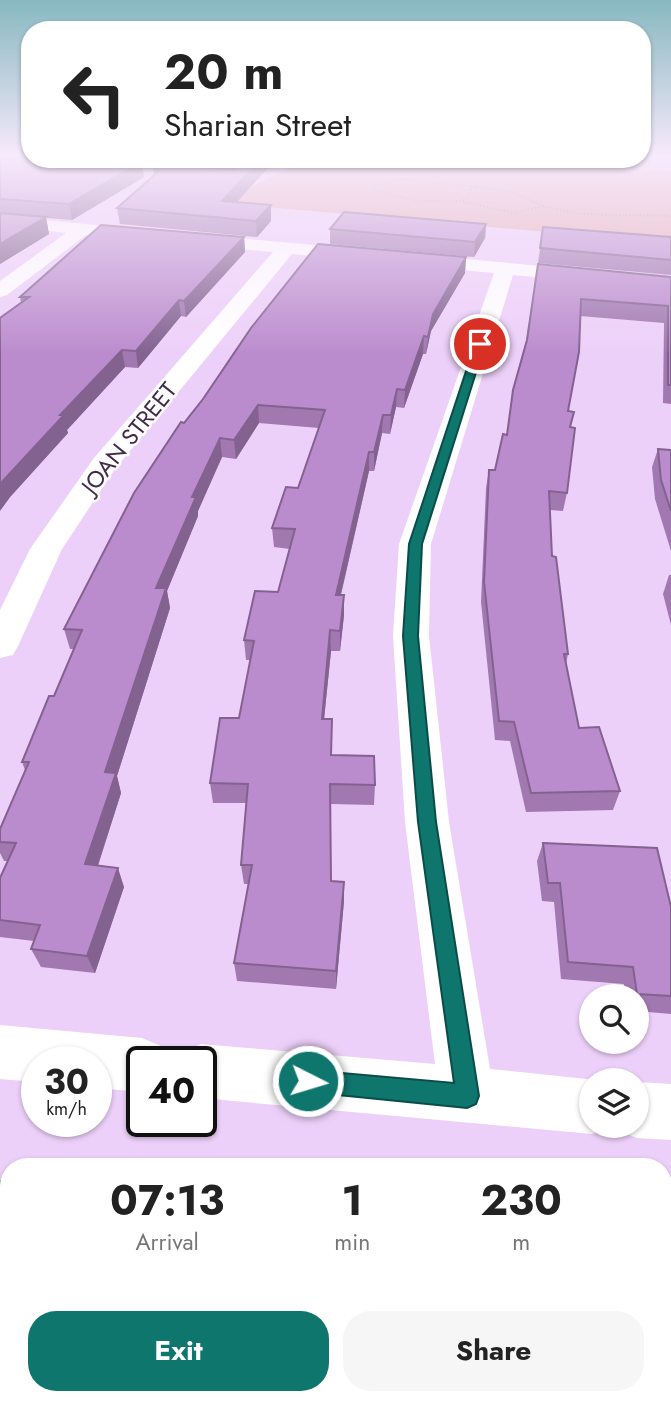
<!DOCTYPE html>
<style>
:root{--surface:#fff;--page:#f6f6f6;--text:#222;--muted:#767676;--accent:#0f766e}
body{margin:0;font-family:Jost,sans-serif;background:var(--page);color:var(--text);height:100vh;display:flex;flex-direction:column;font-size:26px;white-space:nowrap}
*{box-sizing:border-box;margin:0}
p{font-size:23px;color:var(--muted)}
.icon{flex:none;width:38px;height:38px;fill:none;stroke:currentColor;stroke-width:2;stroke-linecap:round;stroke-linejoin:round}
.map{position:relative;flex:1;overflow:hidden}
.sheet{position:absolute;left:0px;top:1158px;width:672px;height:247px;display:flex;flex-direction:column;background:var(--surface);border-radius:28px 28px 0 0;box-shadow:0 2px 5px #0004}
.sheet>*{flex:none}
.hud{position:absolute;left:21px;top:21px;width:630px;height:147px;border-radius:28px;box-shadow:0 2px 5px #0004;background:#fff;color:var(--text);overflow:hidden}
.controls{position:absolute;left:579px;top:984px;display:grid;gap:14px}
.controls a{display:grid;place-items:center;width:70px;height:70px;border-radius:50%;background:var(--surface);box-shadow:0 2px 5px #0004;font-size:35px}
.speed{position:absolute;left:21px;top:1046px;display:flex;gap:14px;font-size:35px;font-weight:700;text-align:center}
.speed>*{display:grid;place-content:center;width:91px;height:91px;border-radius:50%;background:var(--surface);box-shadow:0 2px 5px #0004;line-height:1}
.speed small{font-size:18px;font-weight:400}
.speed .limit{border:4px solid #111;border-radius:10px;background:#fff;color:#111}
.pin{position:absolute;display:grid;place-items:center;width:60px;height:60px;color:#fff;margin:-30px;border:4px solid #fff;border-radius:50%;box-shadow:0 2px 7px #0007}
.me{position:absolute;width:77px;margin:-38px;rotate:95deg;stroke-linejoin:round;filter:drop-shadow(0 0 5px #0008)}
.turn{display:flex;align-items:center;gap:24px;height:147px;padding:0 28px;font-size:32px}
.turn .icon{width:91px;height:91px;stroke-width:2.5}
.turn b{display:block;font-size:49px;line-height:60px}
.eta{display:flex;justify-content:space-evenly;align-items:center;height:119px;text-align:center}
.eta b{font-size:42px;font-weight:700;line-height:49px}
.cta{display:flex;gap:14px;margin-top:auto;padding:14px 28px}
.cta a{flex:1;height:80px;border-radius:28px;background:var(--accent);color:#fff;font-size:28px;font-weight:700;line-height:80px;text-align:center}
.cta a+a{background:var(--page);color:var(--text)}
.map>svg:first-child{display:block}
.green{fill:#e4acae}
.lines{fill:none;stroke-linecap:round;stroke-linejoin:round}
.path{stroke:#aa90b4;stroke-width:2;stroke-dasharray:1 2.5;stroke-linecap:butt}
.minor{fill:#fff;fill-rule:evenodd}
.wall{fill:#a178b0}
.shaded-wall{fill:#836290}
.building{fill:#bb8ccd;stroke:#836290;stroke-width:2}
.route{fill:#0f766e;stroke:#0a4d48;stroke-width:2}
.labels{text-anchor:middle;stroke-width:5;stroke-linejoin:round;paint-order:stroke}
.far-street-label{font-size:23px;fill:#402c47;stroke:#fdfdfd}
</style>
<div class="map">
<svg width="671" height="1404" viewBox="0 0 671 1404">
<rect width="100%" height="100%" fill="#edd0f9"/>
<path class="green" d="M307 159H496L671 171V243L220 203Z"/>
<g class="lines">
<path class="path" d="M404 179 510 191 543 206 514 213 460 201H417L373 190V186Z
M462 200 469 196 471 187 476 186
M543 206 580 214 671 216"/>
<path class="minor" d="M91 160 206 169 214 174 206 179 86 168V162Z
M0 216 671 278V290L513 275 431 544 429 636 449 822 490 1069 596 1080H592V1125L612 1126 592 1134 201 1098V1062H177L182 1052 201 1044 435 1064 405 822 393 636 399 544 494 273 292 254 115 469 62 549 18 646 13 655 0 658V610L30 549 94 458 273 252 86 235 7 295 0 297V281L66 233 0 226Z
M0 1025 142 1038 161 1046 168 1062H142V1092L96 1088V1062H37V1082L0 1079Z
M637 1082 671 1084V1140L637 1138 617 1130 615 1125H637Z"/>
</g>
<path class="wall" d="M0 157 30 159H286L267 169 237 202 271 221 257 237 120 224 117 208 154 175 153 164 142 163 144 177 72 220 46 218 49 234 0 264Z
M486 224 485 238 474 257 330 244V229Z
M543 227 671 237V275L538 263Z
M244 237 245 252 186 317 181 316 138 368 125 367 67 430 68 433 11 496 21 303 20 297Z
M466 257 465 273 431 331 426 354H423L404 408 396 407 390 434 382 433 374 471H369L341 595H344V615L340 651H331L324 719 332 755 375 785 374 805 331 804V881L344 901 336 989 237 981 234 963 249 884H244L241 865 246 803H213L210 783 239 718 250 660H246L244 640 278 592 290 549 274 547 272 528 298 488 319 428 259 423 236 459 222 457 198 511V516L167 591 170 608 117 776 121 793 98 866 124 887 95 973 41 967 31 949 34 941 0 937V878L8 861H4L0 853V829L25 770 22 762 54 696 74 649H70L64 629 184 423Z
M538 264 671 277V404L663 403 664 323 580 316 568 411 570 427 567 493 563 511 550 510 552 556 568 654 566 664 579 728 620 791 613 810 526 812 510 741 495 740 481 602 486 488 489 470H495L507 434 513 390 526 341Z
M658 449 671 450V551L655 499 652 467Z
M669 575H671V625L663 594Z
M543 843 671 907V1014L637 1011V996H626L624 984 561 979 554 902 542 901 537 861Z
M0 1181 9 1182V1349L0 1348Z
M81 1396H127L126 1402Z
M438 1396H663L671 1404H447V1398Z"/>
<path class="shaded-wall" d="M261 159H286L267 169 223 217 222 201Z
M141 162 144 177 72 220 69 204Z
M271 205V221L257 237 256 221Z
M46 217 49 234 0 264V244Z
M486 224 485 238 474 257 475 242Z
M244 237 245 252 186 317 184 301Z
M466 257 465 273 431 331 426 354 428 337 433 314Z
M179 300 181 316 138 368 136 351Z
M424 336 423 354 404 408 405 390Z
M122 350 125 367 67 430 68 433 11 496 0 511V484L60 415Z
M397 389 396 407 390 434 391 415Z
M258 405 259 423 236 459 234 440Z
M383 415 382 433 374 471V452Z
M220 438 222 457 198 511V516L167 591 170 608 117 776 121 793 92 883 85 864 105 772 156 588 192 497Z
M369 452V471L336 615V595Z
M344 595V615L340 651V631Z
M330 630 331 651 322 739V719Z
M118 868 124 887 95 973 87 956Z
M344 882V901L336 989V971Z
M118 1396H127L126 1402Z"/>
<path class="building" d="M0 157H30V159H101L141 162 69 204 0 199Z
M242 159H261L222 201 271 205 256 221 117 208 159 171 153 163 235 170 245 161Z
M344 212 486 224 475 242 330 229Z
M0 213 46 217 0 244Z
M101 225 244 237 184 301 179 300 136 351 122 350 60 415H64L0 484V318L29 297H20Z
M543 227 671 237V260L540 248Z
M318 244 466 257 433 314 428 337 424 336 405 390 397 389 391 415H383L374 452H369L336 595H344L340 631 330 630 322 719H332L331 755 374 756 375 785 330 784 331 881 344 882 336 971 234 963 252 865H241L248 784 210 783 220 718H239L254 641 244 640 255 591 278 592 295 529 272 528 286 487 298 488 325 410 258 405 234 440 220 438 192 497H196L156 588H166L105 772 116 773 85 864 118 868 87 956 31 949 40 925 0 920V878L16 843 0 842V829L29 762H22L49 696H54L82 630 64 629 134 493 181 422 184 423 203 399 251 328Z
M538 264 671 277V385H668V306L581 299 579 352 568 411 574 412 570 427 575 428 567 493 549 491 552 556 556 557 568 654H564L579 728 599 727 620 791 531 793 514 722 499 721 484 582 489 470H495L503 434 507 435 513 390 527 340Z
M658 449 671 450V511L661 480Z
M543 843 657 848 671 907V996L637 994 633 967 568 962 560 883H548Z
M0 1181 9 1182V1340L0 1339Z
M663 1252H671V1404H600L539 1396H663Z
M454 1396H537V1404H453Z"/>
<linearGradient id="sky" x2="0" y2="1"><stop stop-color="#87b8c0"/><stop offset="0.44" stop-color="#f7eafc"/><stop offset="1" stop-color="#f7eafc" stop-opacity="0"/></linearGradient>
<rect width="671" height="354" fill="url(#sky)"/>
<path class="route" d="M480 341 485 344 422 544 418 636 436 822 479 1096 476 1104 467 1108 308 1092 300 1089 296 1081 300 1073 308 1070 454 1083 418 822 403 636 409 544 475 344Z"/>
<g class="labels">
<g class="far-street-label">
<text transform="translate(129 438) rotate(-51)" y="8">JOAN STREET</text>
</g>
</g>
</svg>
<div class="controls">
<a><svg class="icon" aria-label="search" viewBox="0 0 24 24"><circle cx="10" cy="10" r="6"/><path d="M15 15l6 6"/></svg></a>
<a><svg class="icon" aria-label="layers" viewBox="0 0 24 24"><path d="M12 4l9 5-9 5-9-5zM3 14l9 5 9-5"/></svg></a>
</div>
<div class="speed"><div>30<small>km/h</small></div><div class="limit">40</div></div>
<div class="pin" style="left:480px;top:344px;background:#d93025"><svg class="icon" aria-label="arrive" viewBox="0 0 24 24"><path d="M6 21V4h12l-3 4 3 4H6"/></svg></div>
<svg class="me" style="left:308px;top:1081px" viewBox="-20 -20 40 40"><circle r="17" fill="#0f766e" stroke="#fff" stroke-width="3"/><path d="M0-11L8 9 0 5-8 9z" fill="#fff"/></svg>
<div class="hud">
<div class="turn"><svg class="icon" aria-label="left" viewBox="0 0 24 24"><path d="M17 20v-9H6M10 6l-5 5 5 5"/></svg><div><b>20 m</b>Sharian Street</div></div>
</div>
<section class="sheet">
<div class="eta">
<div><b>07:13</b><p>Arrival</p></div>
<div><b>1</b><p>min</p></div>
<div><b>230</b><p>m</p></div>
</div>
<div class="cta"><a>Exit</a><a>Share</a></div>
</section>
</div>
